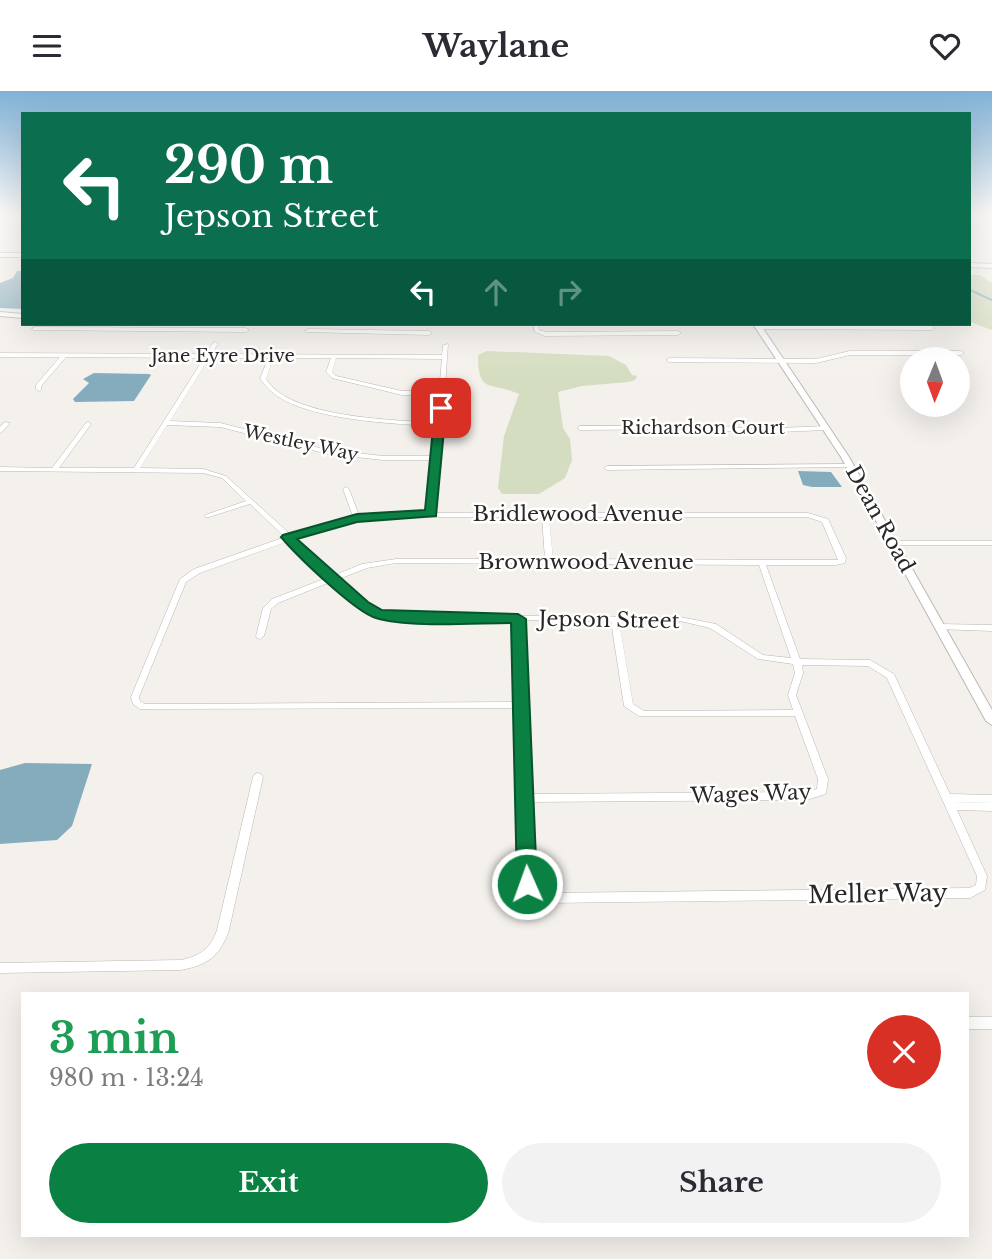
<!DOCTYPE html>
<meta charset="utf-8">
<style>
:root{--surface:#fff;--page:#f2f2f3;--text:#2b2b33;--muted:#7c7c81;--accent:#0b8043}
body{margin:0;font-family:"Libre Baskerville",serif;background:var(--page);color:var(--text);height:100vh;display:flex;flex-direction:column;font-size:26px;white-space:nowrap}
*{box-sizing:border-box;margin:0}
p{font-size:23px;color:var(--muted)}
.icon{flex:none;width:38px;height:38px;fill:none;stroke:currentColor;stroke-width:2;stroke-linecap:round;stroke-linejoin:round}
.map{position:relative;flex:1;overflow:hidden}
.drawer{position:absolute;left:21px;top:901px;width:948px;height:245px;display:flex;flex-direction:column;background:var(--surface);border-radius:0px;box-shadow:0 7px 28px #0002}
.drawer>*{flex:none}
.guide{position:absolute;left:21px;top:21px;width:950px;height:214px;border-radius:0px;box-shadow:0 7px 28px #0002;background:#0b6e4f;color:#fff;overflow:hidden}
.needle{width:46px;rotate:181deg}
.controls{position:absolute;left:900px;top:256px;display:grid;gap:14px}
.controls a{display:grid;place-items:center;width:70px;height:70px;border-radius:50%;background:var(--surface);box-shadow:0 7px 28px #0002;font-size:35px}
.pin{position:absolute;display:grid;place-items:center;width:60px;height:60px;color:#fff;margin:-30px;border-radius:14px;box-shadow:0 4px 10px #0006}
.me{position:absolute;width:77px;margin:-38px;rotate:358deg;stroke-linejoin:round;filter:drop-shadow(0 0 5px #0008)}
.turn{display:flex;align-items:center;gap:24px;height:147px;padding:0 28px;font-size:32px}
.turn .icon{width:91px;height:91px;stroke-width:2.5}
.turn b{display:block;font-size:49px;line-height:60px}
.lanes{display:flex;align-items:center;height:66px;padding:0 28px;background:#0003;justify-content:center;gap:35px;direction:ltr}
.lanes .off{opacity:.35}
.round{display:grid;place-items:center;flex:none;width:74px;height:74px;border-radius:37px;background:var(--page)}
.summary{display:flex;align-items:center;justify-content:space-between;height:119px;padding:0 28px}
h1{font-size:42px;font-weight:700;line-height:52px;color:#1e9e55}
.action{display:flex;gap:14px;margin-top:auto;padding:14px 28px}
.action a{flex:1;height:80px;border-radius:42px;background:var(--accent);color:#fff;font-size:28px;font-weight:700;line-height:80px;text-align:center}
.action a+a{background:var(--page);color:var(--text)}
header{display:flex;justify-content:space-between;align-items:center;height:91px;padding:0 28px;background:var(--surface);font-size:32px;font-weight:700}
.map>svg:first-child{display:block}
.green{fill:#d4ddbf}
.water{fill:#84acbd}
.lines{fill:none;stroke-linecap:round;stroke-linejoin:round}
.stream{stroke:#84acbd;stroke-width:2}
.minor-casing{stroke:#bbb8b4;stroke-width:1}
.tertiary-casing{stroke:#bbb8b4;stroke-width:2}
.secondary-casing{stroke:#bbb8b4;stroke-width:2}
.motorway-casing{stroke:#bbb8b4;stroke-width:2}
.minor{fill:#fff;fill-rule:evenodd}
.tertiary{fill:#fff;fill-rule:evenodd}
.secondary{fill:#fff;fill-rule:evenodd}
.motorway{fill:#fff;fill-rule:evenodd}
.route{fill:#0b8043;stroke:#07532c;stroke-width:2}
.labels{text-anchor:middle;stroke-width:5;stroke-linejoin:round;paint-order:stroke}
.far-street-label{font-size:18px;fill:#2a2827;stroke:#fff}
.street-label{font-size:21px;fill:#2a2827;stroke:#fff}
.near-street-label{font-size:24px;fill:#2a2827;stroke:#fff}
</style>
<header><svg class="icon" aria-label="menu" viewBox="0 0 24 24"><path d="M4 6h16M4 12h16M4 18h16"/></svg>Waylane<svg class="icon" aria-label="heart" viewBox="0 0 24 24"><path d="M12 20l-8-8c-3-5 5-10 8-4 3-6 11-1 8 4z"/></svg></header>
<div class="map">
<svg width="992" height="1168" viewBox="0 0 992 1168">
<rect width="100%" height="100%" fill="#f4f0ec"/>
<path class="green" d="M970 184H980L992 192V239L970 231Z
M487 260 609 265 626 274 632 284 637 285 635 289 628 291 582 295 558 301 563 337 570 348 572 369 565 387 539 403H502L498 397 504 345 519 303C490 290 478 304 478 264Z"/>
<path class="water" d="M17 180H23V218L0 217V192L13 187Z
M94 282 149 283 151 284 134 310 75 311 73 308 89 292 83 288Z
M798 380 831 381 842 396H812L803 394Z
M25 672 92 673 72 735 57 749 0 753V679Z"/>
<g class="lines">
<path class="stream" d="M970 199 992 209"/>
<g class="minor-casing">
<path id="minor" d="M970 125 985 136V138L970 139V137L980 136 970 128Z
M23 140V142L19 143 17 142Z
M533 233H538L539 239 546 241 678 240 681 242 678 244 545 245 535 241Z
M760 235H932L935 237 932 239 758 238V236Z
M35 236 246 237 249 239 246 241 33 239 32 238Z
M308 238 429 240 432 242 429 244 306 241 305 240Z
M215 251 218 253 211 263 442 264 443 254 448 253 440 367 435 422H808L828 428 846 467 845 472 836 474H766L800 568 870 569 894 583 950 703 992 704V712L953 711 992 712V720L957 719 987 785 985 799 970 807 545 812 528 806 522 793 516 617 140 618 133 613 131 606 180 488 194 478 285 446 250 413 209 426H205V424L246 410 222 387 203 382 0 380V376L52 377 86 332 88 331 91 333 59 377H134L204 267 66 266 42 294 41 299 39 300 36 298V294L60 266H0V262L206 263 213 252ZM209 267H268L260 288 261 289C265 293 268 298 272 301 304 329 394 333 436 335L433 365H383L328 359 220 332 170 330ZM273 267H331L326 281 332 287 402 304H439L436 331C394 330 310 326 277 300 273 297 269 292 266 288ZM336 267 442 268 439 300H402L336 285 332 281ZM167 334 220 336 328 363 383 369H433L428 422H391L360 427 349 398 346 396 343 398 354 428 323 432 291 444 226 385 203 378 140 377ZM391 426H542L545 468H396L362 473 335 484 295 447 327 436ZM549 426H807L822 431 838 469 553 468ZM289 450 329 486 272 508 263 517 256 545 257 547 260 548 264 545 271 518 278 512 333 490 360 516 379 525 401 528 514 529 516 611 145 613 140 610 139 606 186 491 200 482ZM396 472 759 474 791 567 763 564 716 533 680 526 401 524 381 521 366 512 339 488 367 477ZM522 529 611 530 624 615 639 625H795L818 688 817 698 806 701 529 703ZM619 530H680L710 537 758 568 793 573 795 582 788 604 793 619 644 620 633 613ZM802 574 868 575 887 587 977 785 976 794 969 797 545 802 536 800 532 793 529 711 806 709 826 703 828 688 796 604 803 582Z
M850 260H961L964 262 961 264H850L816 272 669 271 666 269 669 267 816 268Z
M5 331 10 332 2 341 0 342V336Z
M696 334 755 338 826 335 829 337 826 339 755 342 696 338 580 339 577 337 580 335Z
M850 373 853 375 852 376 607 379 604 377 607 375Z
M890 450H992V454H890Z
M940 533 992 534V540L937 538 936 536 937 534Z
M258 682 261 683 263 686 229 839C220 865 208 874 181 879L0 882V872L181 869C200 865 211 857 217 839L253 686 255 683Z
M968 926H992V938H968Z"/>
</g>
<g class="tertiary-casing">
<path id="tertiary" d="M0 221 23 223V227L0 225Z"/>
</g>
<g class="secondary-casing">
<path id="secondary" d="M753 233H760L849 366 992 619V634L986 630 841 366Z"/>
</g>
<g class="motorway-casing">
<path id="motorway" d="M0 162H23V166H0Z
M970 172 992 173V177L970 176Z"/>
</g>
<use href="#minor" class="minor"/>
<use href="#tertiary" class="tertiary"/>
<use href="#secondary" class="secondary"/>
<use href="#motorway" class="motorway"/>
</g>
<linearGradient id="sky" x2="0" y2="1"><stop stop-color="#80b1d7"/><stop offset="0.43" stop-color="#faf8f6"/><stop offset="1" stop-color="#faf8f6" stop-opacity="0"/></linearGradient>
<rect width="992" height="287" fill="url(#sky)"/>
<path class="route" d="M441 314 446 317 436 425 357 431 297 448 368 511 382 519 518 523 526 528 537 793 534 799 527 802 520 799 517 793 511 532C475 532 408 537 376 527 355 521 296 464 281 446L283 444 357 423 425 419 435 317Z"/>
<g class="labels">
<g class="far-street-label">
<text x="223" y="271">Jane Eyre Drive</text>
<text x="703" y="343">Richardson Court</text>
<text transform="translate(301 352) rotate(12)" y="6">Westley Way</text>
</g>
<g class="street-label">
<text x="578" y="430">Bridlewood Avenue</text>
<text transform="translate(880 428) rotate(61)" y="7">Dean Road</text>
<text x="586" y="478">Brownwood Avenue</text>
<text transform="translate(609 529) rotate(1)" y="7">Jepson Street</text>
<text transform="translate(751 703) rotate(-2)" y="7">Wages Way</text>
</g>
<g class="near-street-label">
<text transform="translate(878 803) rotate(-1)" y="8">Meller Way</text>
</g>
</g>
</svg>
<div class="controls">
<a><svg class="needle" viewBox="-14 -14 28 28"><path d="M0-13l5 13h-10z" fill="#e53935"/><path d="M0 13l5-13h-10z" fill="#7c7c81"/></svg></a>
</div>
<div class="pin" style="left:441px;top:317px;background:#d93025"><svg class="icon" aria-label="arrive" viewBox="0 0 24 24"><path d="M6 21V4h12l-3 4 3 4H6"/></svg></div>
<svg class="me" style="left:527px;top:793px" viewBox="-20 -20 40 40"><circle r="17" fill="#0b8043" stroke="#fff" stroke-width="3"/><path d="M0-11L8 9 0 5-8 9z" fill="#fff"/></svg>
<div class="guide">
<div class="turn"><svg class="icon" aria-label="left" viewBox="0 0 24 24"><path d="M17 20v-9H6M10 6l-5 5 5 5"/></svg><div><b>290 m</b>Jepson Street</div></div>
<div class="lanes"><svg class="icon" aria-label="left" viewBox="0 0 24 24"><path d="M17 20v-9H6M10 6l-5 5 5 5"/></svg><svg class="icon off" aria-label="ahead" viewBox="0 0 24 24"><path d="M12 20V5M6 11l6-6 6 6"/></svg><svg class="icon off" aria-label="right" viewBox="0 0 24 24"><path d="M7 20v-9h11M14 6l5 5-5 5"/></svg></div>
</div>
<section class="drawer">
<div class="summary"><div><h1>3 min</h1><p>980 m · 13:24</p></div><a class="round" style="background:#d93025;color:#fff"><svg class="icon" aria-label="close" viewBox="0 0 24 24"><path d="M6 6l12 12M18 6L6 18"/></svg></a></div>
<div class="action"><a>Exit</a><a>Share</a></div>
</section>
</div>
